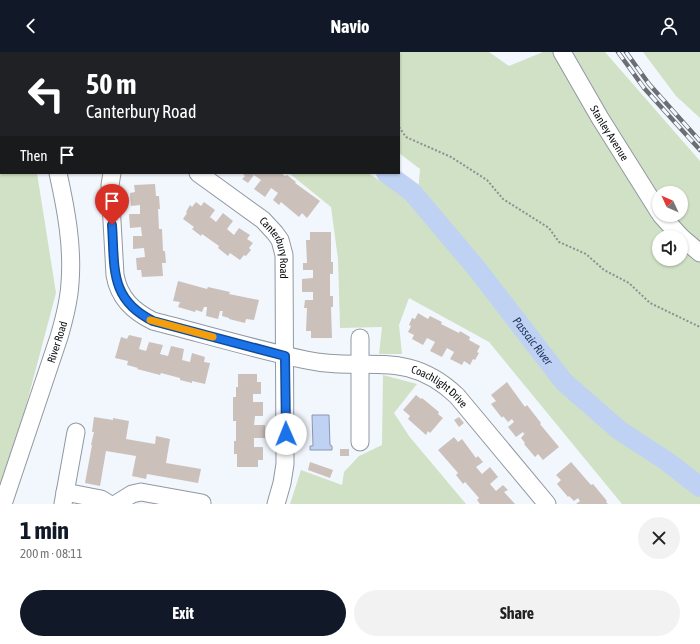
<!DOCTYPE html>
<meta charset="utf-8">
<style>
:root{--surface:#fff;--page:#f2f2f2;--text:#222;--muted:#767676;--accent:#111827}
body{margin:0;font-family:"Asap Condensed",sans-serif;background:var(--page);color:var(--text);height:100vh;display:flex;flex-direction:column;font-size:15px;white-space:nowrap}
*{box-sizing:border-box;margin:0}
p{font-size:13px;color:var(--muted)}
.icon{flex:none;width:22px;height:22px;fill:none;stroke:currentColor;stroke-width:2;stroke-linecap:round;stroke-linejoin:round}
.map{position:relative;height:452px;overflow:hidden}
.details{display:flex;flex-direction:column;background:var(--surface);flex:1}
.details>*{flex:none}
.hud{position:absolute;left:0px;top:0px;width:400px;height:122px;box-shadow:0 1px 3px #0004;background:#202124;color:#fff;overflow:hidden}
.needle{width:26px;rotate:314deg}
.controls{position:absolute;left:652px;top:134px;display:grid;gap:8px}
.controls a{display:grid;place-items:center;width:36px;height:36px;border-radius:50%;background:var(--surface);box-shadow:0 1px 3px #0004;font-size:20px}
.pin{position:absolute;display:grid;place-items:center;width:34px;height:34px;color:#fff;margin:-41px -17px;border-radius:50% 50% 50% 0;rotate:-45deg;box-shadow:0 0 4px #0007}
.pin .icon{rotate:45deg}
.me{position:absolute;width:44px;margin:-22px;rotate:359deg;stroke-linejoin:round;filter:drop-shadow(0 0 3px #0008)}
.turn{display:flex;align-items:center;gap:14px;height:84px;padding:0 20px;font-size:18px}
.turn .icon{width:52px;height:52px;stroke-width:2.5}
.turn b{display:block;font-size:28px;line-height:34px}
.then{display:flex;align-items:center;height:38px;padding:0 20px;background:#0003;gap:8px;font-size:15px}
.round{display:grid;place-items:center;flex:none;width:42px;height:42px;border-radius:21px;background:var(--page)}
.headline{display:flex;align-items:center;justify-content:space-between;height:68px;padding:0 20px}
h1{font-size:24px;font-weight:700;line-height:30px;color:var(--accent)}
.cta{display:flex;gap:8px;margin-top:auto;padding:8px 20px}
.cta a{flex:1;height:46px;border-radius:24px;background:var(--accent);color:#fff;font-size:16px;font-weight:700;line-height:46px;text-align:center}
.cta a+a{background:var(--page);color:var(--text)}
header{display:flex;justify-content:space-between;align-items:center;height:52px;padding:0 20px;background:var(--accent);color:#fff;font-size:18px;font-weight:700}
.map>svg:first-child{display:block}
.green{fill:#d1e1c5;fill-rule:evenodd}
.water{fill:#c0d2f3;stroke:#8a97af}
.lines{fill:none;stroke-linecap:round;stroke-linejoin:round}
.river{stroke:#c0d2f3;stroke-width:20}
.building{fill:#ccc0bb}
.minor-casing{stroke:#9198a1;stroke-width:19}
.path{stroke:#8b8f93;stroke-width:2;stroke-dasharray:2 2;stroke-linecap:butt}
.minor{stroke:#fff;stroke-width:17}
.rail-casing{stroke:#6b6f73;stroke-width:4.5}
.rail{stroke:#f2f7fd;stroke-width:3;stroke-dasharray:9;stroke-linecap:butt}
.route-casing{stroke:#114b97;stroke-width:10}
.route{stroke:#1a73e8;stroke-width:7}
.slow{stroke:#f59e0b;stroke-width:7}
.labels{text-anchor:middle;stroke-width:4;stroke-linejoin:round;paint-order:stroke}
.street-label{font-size:11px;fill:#0b0e11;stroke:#f2f7fd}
.water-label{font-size:12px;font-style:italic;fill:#1f3460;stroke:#f2f7fd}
</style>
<header><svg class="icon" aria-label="back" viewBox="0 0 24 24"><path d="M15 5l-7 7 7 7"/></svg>Navio<svg class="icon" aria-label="person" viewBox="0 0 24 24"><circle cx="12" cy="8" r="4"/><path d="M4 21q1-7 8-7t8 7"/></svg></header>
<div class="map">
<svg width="700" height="452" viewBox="0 0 700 452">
<rect width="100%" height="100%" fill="#f2f7fd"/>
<path class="green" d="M0 0 17 1H1V121H37L56 241 0 452Z
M47 0H489L509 14 543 0H605L700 109V452H622L489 290 409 246 399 273 402 302H379L382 275 340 276 338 207 331 155 289 121H368L417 153 420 117 399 101V1ZM659 141H681V163H659ZM659 185H681V207H659Z
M643 0H700V66L676 44Z
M383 323 417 332 394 361 409 384 466 452H290L301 418 342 433 344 420 359 404 382 393Z"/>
<path class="water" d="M312 363H329L330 393 332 394V398H310V394H313Z"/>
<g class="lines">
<g class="river">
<path d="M234 0 235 1"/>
<path id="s1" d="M386 121 412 140 477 217 564 330 619 378 668 410 700 435"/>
</g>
</g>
<path class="building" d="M242 121H281L285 124 287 123 296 130 295 131 320 149 307 166 302 161 299 165 281 150 279 153 273 148 278 141 271 136 265 145 254 137 261 128 254 123 248 131 242 127 245 124Z
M155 132 156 144H159L160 157H158L159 177H162L163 199H165L166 211H162L163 224 142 225 141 218H137L136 206 145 205 144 196 133 197V184H142L141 175 130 176 129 162H140V153L131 154 130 141 135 140 134 133Z
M196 150 201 154 204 150 215 158 210 165 216 170 223 161 233 169 227 177 234 183 239 176 250 183 247 187 253 191 249 196 251 198 246 204 244 203 240 208 230 201 228 204 218 196 219 194 202 182 201 184 192 177 194 175 183 167 187 161 186 160 190 153 192 155Z
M310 180H331V210H333V222H330V244H333V255H331L332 286H311V279H306L307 256H304L305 248H313V240H302V227L313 226V218H303V211H307L306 188H310Z
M178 229 207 237 208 235 230 240 229 242 259 248 254 268 246 267 245 271 229 267V266L222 264 223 257V259H220L218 267 206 264 207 255H204L202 260 196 258 195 260 178 255 180 250 173 249Z
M418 261 428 267 430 264 442 270 441 272 459 281 460 279 470 285 469 288 480 294 477 300 479 301 475 308 473 307 470 313 464 309 462 313 450 307 454 300 447 296 442 305 430 299 435 290 427 286 423 293 412 287 414 283 408 280 411 274 409 273 412 266 415 267Z
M129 283 142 286 139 297 146 299 149 290 163 293 160 302 168 304 171 294 184 297 182 308 190 310 192 301 205 305 204 310 210 311 205 332 192 329V331L180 328V326L161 321 160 323 137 317 138 316 127 313 128 309 115 306 121 285 127 287Z
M238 322H257V330H261V342H253V350H263V364H255L254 373H265V386H254V395H263V408H258V415H237V402H234V389H236V369H233V345H236V335H238Z
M507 330 525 355 527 353 541 371 540 372 559 395 543 408 538 402 535 405 524 392 525 391 521 386 526 380 524 382 523 380 516 385 508 375 514 370 512 367 508 370 503 364 502 366 491 352 496 349 491 343Z
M416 343 421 347 422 346 439 360 438 362 443 366 430 381 428 379 426 383 408 367 410 364 403 358Z
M94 365 113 368V366L129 369 126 387 155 392 156 384 170 387 166 411 201 417 198 431 147 422 146 427 132 424 136 404 106 399 100 434 85 431 92 393H91L94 380H92Z
M459 365 464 371 459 375 454 368Z
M454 385 458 390 462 387 476 406 478 404 483 410 476 415 482 422 490 415 498 425 490 432 496 439 503 433 508 438 504 440 515 452H480L477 448 479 446 465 430 463 432 456 423 458 421 438 398Z
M340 397H349V404H340Z
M310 410 333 418 330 426 308 418Z
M571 410 591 433 593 432 607 449 606 450 608 452H576L580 449 578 446 574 449 569 444 568 445 557 432 561 428 556 423Z"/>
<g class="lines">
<g class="minor-casing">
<g id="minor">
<path d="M31 0V1"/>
<path id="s2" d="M562 0 600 66 659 160"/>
<path id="s3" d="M112 121 110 133 115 223C119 246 133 259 153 269 204 282 254 297 306 308 364 321 406 295 457 344L547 452"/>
<path id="s4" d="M198 121 263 168 275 181 280 188 284 203 285 412 282 431 276 452"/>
<path d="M661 163 681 185"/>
<path d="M681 185 700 201"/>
<path d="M360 286V390"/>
<path d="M65 440 101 447 109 452"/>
<path id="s5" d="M3 452 59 285C64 268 69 249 70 231 73 194 66 157 58 121"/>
<path d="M63 452 76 380"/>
<path d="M116 452 132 442 141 440 202 451"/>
</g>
</g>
<path class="path" d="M320 0 321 1
M399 75 406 85 451 105 487 128 503 147 549 176 559 190 586 202 604 218 629 231 650 251 700 275"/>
<use href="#minor" class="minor"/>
<g class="rail-casing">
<path id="rail" d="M618 0 644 36 700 98
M626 0 649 32 700 89"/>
</g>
<use href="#rail" class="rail"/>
</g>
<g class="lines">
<g class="route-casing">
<path id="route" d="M112 173C115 216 109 247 153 269L285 304 286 382"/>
</g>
<use href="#route" class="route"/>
<path class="slow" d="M150 268 213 285"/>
</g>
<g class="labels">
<g class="street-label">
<text dy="4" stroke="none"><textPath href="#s2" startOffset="94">Stanley Avenue</textPath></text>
<text dy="4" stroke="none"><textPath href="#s4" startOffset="112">Canterbury Road</textPath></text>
<text dy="4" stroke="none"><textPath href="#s5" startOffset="171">River Road</textPath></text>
<text dy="4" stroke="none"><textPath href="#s3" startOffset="462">Coachlight Drive</textPath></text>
</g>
<g class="water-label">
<text dy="4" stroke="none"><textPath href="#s1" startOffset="224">Passaic River</textPath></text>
</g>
</g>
</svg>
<div class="controls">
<a><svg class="needle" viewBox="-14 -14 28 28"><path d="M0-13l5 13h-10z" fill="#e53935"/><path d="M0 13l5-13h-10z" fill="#767676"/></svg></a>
<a><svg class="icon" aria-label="sound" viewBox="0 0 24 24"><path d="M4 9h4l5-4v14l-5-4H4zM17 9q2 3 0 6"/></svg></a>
</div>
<div class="pin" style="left:112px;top:173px;background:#d93025"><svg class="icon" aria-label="arrive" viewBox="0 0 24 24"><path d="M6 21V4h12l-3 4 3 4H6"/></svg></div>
<svg class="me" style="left:286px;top:382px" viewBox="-20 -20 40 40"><circle r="19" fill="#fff"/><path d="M0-13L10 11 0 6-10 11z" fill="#1a73e8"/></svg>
<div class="hud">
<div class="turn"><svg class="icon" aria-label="left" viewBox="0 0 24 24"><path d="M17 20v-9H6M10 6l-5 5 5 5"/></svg><div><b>50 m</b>Canterbury Road</div></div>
<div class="then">Then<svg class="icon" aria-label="arrive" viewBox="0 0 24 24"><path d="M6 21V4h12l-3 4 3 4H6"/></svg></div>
</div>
</div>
<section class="details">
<div class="headline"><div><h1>1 min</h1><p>200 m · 08:11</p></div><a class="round"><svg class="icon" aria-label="close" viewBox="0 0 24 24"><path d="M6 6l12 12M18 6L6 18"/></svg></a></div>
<div class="cta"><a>Exit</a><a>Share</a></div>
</section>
